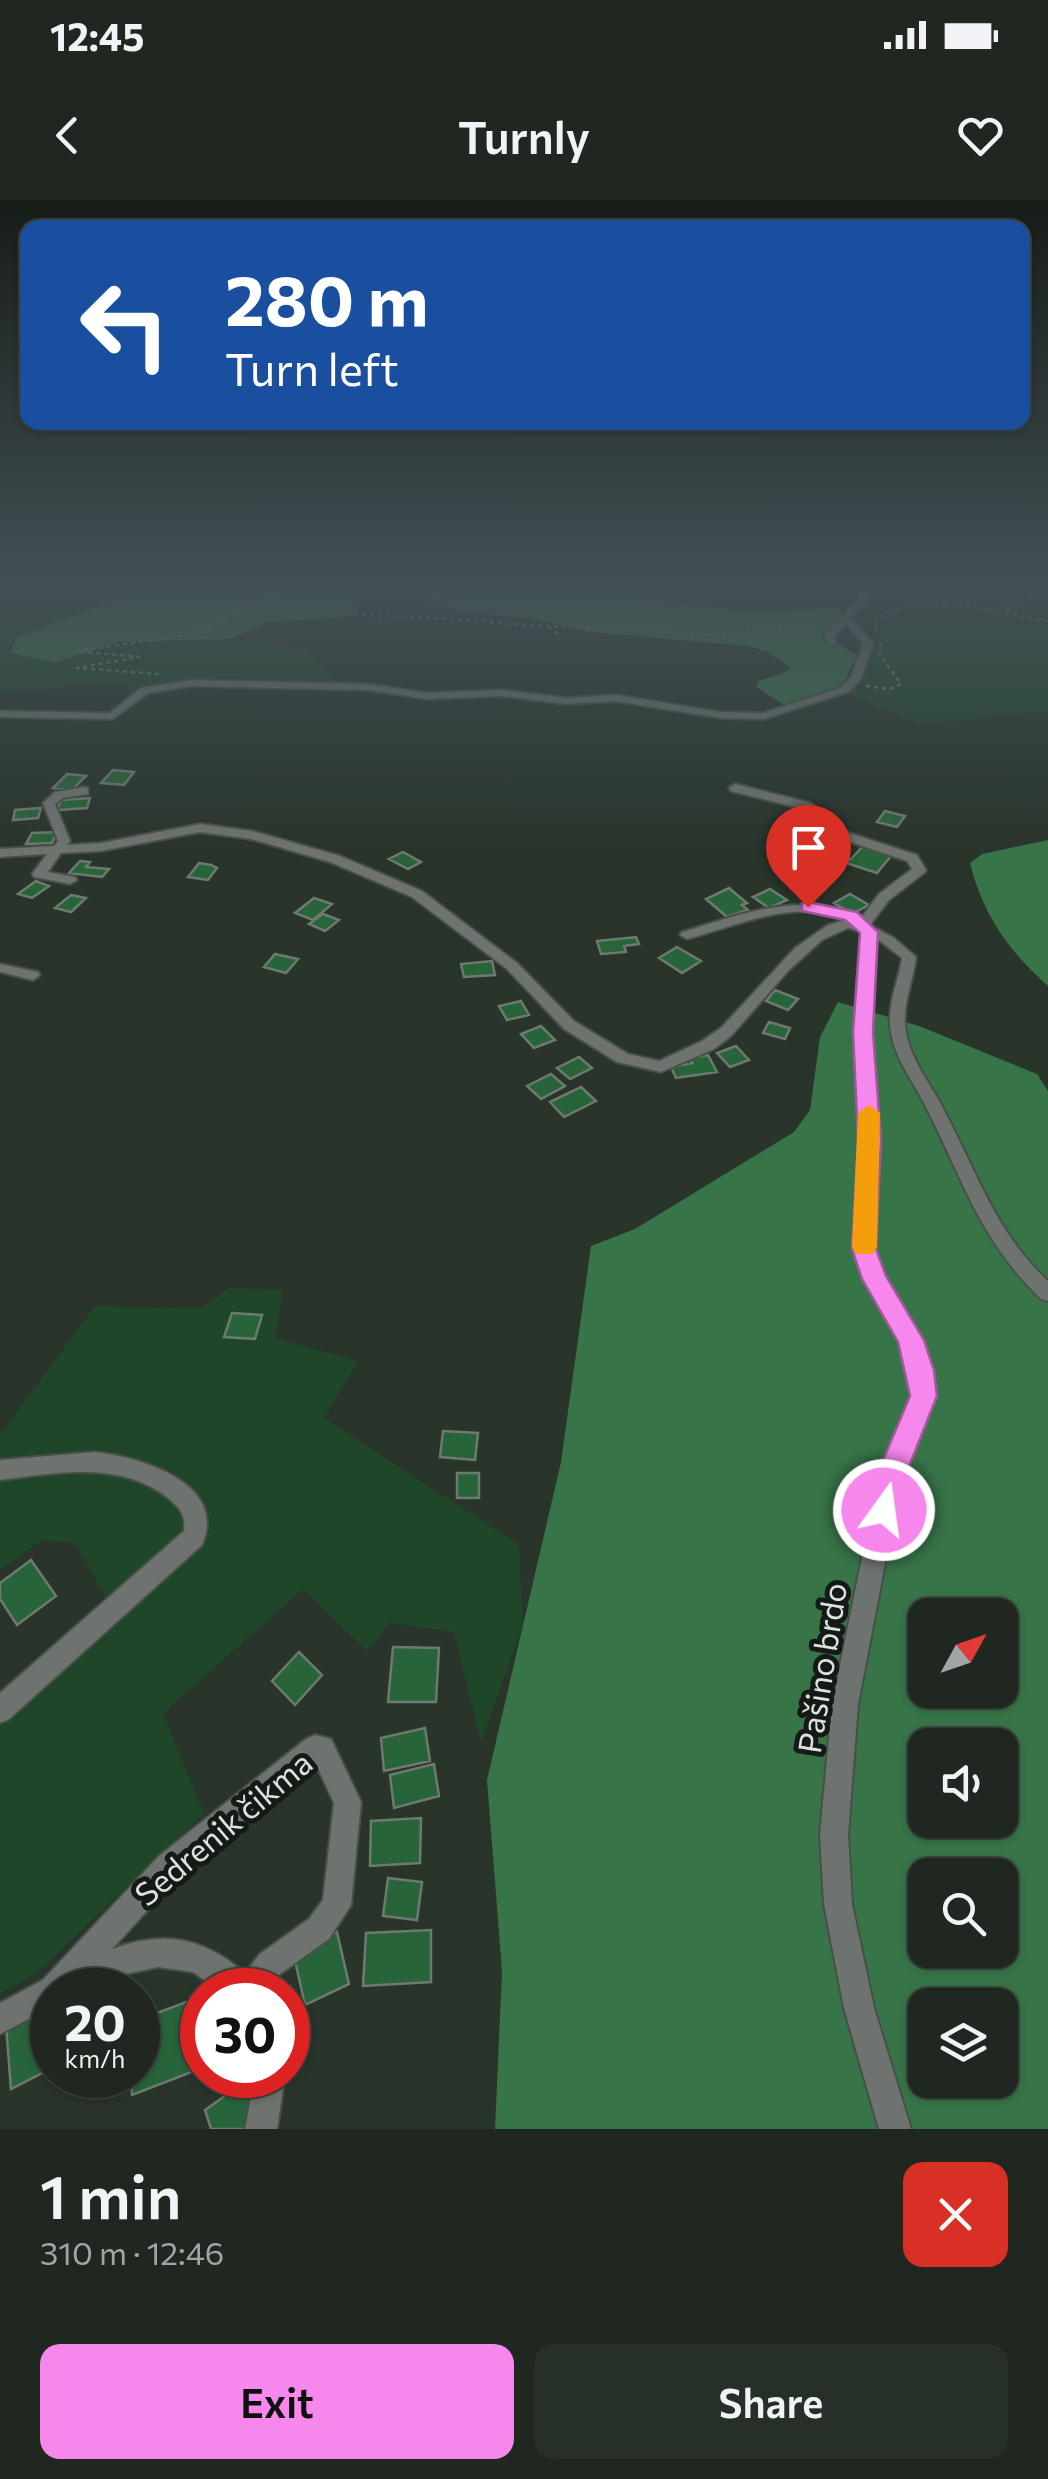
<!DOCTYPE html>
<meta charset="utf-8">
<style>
:root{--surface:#1f2720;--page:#272f29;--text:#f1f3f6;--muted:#a1a5a5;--line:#3c443e;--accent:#f688ed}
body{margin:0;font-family:Commissioner,sans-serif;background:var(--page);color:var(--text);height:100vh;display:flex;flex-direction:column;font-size:38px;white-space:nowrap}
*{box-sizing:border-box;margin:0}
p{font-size:32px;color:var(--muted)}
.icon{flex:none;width:55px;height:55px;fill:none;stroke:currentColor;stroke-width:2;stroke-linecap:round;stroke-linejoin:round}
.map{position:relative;height:1929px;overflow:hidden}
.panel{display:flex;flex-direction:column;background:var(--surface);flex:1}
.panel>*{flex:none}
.guide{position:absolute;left:20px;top:20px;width:1010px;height:210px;border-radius:20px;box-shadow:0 2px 8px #0004,0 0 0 2px var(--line);background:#1a4fa0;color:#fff;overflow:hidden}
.needle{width:65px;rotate:50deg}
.buttons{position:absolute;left:908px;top:1398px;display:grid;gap:20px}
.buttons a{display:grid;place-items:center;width:110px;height:110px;border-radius:20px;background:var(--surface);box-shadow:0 2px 8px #0004,0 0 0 2px var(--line);font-size:50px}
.speed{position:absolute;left:30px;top:1768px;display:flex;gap:20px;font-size:50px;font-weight:700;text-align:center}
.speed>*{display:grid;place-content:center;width:130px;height:130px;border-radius:50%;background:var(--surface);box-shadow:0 2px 8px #0004,0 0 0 2px var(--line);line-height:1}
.speed small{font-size:25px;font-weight:400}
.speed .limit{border:15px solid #d22;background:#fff;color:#111}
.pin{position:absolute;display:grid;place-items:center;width:85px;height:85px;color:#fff;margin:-102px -42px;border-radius:50% 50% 50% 0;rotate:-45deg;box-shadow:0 0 10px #0007}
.pin .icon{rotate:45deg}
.me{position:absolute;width:110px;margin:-55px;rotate:14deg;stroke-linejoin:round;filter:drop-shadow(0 0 8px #0008)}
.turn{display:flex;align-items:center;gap:35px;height:210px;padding:0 40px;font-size:45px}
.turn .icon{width:130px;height:130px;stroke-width:2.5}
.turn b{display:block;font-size:70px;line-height:85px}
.round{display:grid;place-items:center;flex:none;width:105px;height:105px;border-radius:20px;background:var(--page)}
.headline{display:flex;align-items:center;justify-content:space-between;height:170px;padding:0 40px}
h1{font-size:60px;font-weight:600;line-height:75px}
.button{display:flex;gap:20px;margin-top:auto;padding:20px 40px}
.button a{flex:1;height:115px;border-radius:20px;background:var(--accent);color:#111;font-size:40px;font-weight:600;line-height:115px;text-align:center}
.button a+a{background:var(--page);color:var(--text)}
.status{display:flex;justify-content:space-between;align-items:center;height:70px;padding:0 50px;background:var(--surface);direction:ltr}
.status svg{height:28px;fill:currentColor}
header{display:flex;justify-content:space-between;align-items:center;height:130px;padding:0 40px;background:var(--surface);font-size:45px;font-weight:600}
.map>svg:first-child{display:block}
.green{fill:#20462a}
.forest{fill:#377447;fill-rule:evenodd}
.building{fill:#286439;stroke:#6e796f;stroke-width:2.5}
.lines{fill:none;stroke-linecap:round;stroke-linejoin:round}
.street-casing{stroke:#465047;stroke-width:4}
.path{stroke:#778079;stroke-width:2.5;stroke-dasharray:4 4;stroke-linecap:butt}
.street{fill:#6e736f;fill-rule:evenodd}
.route{fill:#f688ed;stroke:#a0589a;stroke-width:2.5}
.slow{fill:#f59e0b}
.labels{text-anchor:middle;stroke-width:10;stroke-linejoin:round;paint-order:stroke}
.near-street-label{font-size:32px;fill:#dce2dd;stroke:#151a16}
</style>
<div class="status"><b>12:45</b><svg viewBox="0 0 49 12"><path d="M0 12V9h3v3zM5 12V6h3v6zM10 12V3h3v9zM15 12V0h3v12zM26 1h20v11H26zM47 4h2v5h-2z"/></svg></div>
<header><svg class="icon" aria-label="back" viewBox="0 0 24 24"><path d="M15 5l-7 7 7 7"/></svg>Turnly<svg class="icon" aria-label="heart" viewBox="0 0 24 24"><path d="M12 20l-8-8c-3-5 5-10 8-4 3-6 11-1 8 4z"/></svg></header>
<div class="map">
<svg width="1048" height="1929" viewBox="0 0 1048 1929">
<rect width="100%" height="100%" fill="#29342b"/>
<path class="green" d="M0 382H172L143 389 17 437 9 453 55 463 117 442 194 438 306 448 335 481C272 481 184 468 126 494L130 485 66 484 62 489 0 492Z
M534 382H848L852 387 842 409 740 412Z
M863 382H1048V511L921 524 845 493C867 476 860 461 882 445 864 422 876 405 863 382Z
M229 1088 283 1090 275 1138 358 1161 324 1218 519 1345 523 1425 481 1542 454 1432 390 1423 367 1451 303 1389 163 1513 204 1614 34 1775 0 1793V1515L115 1413 74 1342 40 1341 0 1370V1235L95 1106 200 1109Z"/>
<path class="forest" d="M172 382H534L740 412 842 409 843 417 827 430 826 437 857 455 843 485 786 506 756 487 758 481 787 472 790 467 766 451 749 446 589 432 529 418 464 412 394 394 358 400 354 404 359 410 348 417 268 422 232 439 117 442 55 463 10 453 17 437 143 389Z
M1048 640V786C1009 752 982 713 970 663L982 654Z
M838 802 919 826 1037 874 1048 891V1929H495L502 1771 487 1580 561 1262 591 1046 635 1029 794 932 810 910 820 837ZM925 1415H1000V1490H925ZM925 1545H1000V1620H925ZM925 1675H1000V1750H925ZM925 1805H1000V1880H925Z"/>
<path class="building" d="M113 570 134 572 124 585 101 583Z
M67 574 86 576 72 590 53 588Z
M90 598 87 608 57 610 61 600Z
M41 608 38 618 13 620 15 610Z
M885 611 905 616 897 627 877 622Z
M57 632 52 643 26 644 32 633Z
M862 647 891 656 877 673 843 662 851 659Z
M403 652 421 662 408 669 389 659Z
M80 661 90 662 86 667 109 669 102 677 69 673Z
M199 663 211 665 217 668 208 680 188 677Z
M36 681 49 686 32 698 18 694Z
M729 688 747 703 742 705 748 710 727 717 706 699Z
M770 689 787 700 769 708 753 697Z
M850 694 869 705 852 714 834 703Z
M71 695 86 698 71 712 55 708Z
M314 698 332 704 313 720 295 713Z
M323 714 339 720 325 731 309 724Z
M636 737 639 744 624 746 626 752 601 754 597 741Z
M677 747 701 761 682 773 659 758Z
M275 754 298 759 286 773 264 767Z
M492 761 495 775 464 777 461 764Z
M775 790 798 799 788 810 766 801Z
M521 801 529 815 507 820 499 806Z
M769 822 790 828 785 839 763 833Z
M541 826 555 840 534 848 521 834Z
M736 846 749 860 730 867 717 853Z
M708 855 717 872 676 878 671 867 692 863 689 858Z
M579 857 592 868 570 879 557 868Z
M551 874 565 886 541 899 527 886Z
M581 887 596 901 564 917 550 902Z
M232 1113 262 1115 255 1139 224 1137Z
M443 1231 478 1233 475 1260 440 1257Z
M457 1273H479V1298H457Z
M31 1360 56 1396 17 1425 0 1399V1383Z
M393 1447 439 1448 436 1502H388Z
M299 1452 322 1475 295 1505 272 1481Z
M425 1528 430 1561 384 1571 381 1538Z
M434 1564 439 1596 394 1608 390 1575Z
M421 1618 420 1663 370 1666 371 1621Z
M388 1678 422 1682 417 1720 383 1716Z
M431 1730V1782L363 1786 366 1733Z
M337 1732 349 1784 305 1805 293 1752Z
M202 1796V1868L132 1895 131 1875H138V1820Z
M52 1802V1868L11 1889 6 1825Z
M252 1877 264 1914 244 1929H211L205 1910Z"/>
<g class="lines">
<g class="street-casing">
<path id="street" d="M852 382H860L870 397 851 418 873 444 861 479 848 492 764 519 721 518 615 501 567 504 501 496 427 499 368 490 192 486 148 493 113 519 0 517V511L110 513 141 488 192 480 368 484 427 493 501 490 567 498 615 495 721 512 763 513 840 488 851 478 863 444 846 424 834 436 836 444H830L824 436 860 397Z
M735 584 811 603 828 620 849 633 917 655 926 670 924 673 889 700 870 725 894 738 916 757C913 783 901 807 906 833 912 862 931 885 944 910 976 971 996 1033 1048 1081V1101L1041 1099C980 1040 964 982 927 909 915 884 896 861 891 833 886 807 898 783 902 758L876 738 871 831 879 940 873 1049 884 1077 921 1140 933 1196 903 1272 888 1348 858 1504 848 1635 852 1704 874 1808 911 1929H879L844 1808 824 1704 820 1635 832 1504 864 1348 881 1272 913 1196 901 1141 865 1079 855 1049 861 940 855 831 862 731 848 728 822 740 788 771 731 836 714 849 661 872 617 862 564 829 507 769 412 697 330 662 251 639 200 632 101 651 61 653 48 672 75 677 77 680 70 684 34 677 32 674 47 654 0 657V649L54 646 58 641 43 603 55 592 84 587 88 588V594L63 598 55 604 70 641 67 645 101 643 200 624 252 631 340 656 422 691 517 763 574 821 628 854 659 861 702 841 721 828 795 748 828 725 846 720C795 697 737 726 687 739L680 735 682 732C742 714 801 690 862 717L879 694 912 669 907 661 841 639 820 626 803 609 731 591 729 588Z
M0 764 38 772 40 775 33 780 0 772Z
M95 1252C140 1257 229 1283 202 1345L9 1519 0 1523V1493L184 1331C186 1315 180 1308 168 1298 120 1260 56 1273 0 1280V1260Z
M315 1535 331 1539 361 1602 351 1705 329 1739 280 1774 268 1790H219L193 1772 158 1767 116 1776 86 1790H52V1807L0 1834V1803L43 1780 159 1656 306 1539ZM316 1564 334 1603 323 1700 309 1719 260 1754 245 1773C202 1737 164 1730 112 1749L179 1676Z
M255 1875H285L277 1929H245Z"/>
</g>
<path class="path" d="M403 382 478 417
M986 382 990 391 1012 408
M950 403 1048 421
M1007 411 1048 388
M234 415 354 414 493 421
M490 423 710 434 819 429
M548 427 560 435
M876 431 877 418 903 408 949 403 919 382
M159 474 77 468 139 457 76 451 189 435 258 402 324 382
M866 486 890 489 901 484 880 455 881 439"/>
<use href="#street" class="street"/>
</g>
<linearGradient id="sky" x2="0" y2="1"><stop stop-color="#171d18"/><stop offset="0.59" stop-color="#435055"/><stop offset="1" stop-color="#435055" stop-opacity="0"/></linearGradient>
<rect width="1048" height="652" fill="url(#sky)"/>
<path class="route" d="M808 702 857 712 878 732 873 832 881 940 876 1049 886 1076 924 1140 934 1170 937 1196 907 1272 895 1319 884 1323 874 1319 870 1310 878 1272 910 1196 898 1142 862 1079 852 1049 858 940 853 832 860 733 845 720 802 711V703Z"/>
<path class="slow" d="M869 905 880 913 877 1047 873 1054H856L852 1047 858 913Z"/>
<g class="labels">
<g class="near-street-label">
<text transform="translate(823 1468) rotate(-81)" y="11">Pašino brdo</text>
<text transform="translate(224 1629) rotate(-40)" y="11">Sedrenik čikma</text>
</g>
</g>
</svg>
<div class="buttons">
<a><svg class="needle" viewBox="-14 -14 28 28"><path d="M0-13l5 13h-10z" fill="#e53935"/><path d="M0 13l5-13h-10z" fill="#a1a5a5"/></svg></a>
<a><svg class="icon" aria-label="sound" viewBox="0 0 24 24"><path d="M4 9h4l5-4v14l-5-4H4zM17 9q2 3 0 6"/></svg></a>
<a><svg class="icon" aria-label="search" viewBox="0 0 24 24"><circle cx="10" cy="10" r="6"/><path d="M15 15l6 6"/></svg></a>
<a><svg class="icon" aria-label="layers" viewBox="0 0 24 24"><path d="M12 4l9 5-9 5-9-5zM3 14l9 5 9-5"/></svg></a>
</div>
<div class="speed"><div>20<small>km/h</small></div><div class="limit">30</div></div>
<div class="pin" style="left:808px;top:707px;background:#d93025"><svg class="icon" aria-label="arrive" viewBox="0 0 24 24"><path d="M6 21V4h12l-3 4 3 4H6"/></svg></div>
<svg class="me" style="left:884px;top:1310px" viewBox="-20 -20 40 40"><circle r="17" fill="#f688ed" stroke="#fff" stroke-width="3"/><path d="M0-11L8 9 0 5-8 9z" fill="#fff"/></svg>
<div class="guide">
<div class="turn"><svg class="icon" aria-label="left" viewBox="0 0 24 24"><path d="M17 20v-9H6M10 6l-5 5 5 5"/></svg><div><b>280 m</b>Turn left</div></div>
</div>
</div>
<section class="panel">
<div class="headline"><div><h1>1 min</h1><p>310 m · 12:46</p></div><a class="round" style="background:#d93025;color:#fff"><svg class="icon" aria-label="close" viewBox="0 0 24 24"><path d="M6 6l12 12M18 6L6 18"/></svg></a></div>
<div class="button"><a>Exit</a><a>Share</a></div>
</section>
